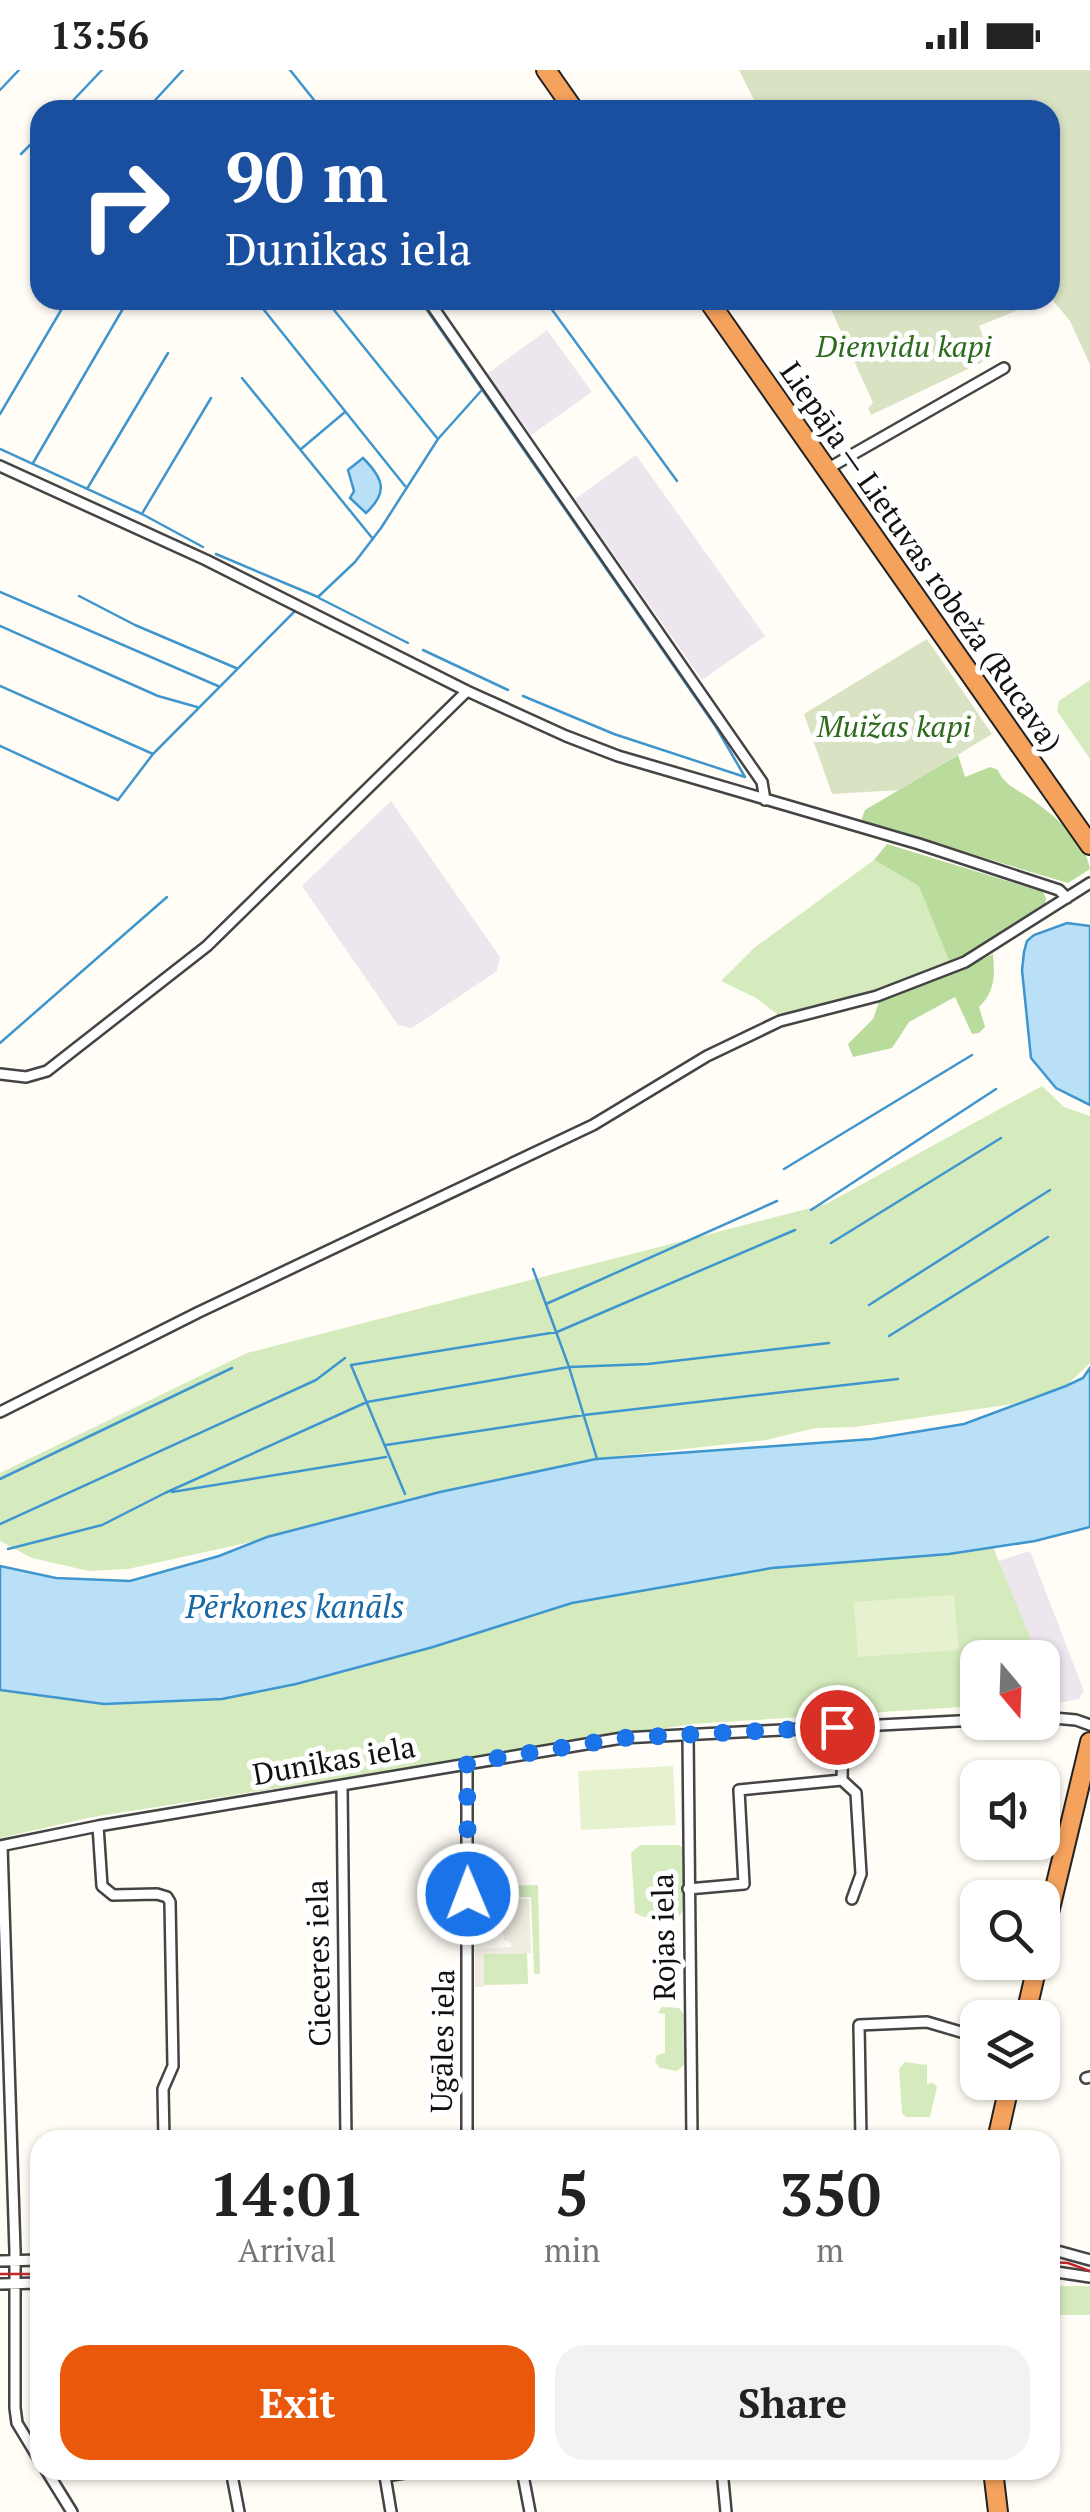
<!DOCTYPE html>
<meta charset="utf-8">
<style>
:root{--surface:#fff;--page:#f2f2f2;--text:#222;--muted:#767676;--accent:#ea580c}
body{margin:0;font-family:"PT Serif",serif;background:var(--page);color:var(--text);height:100vh;display:flex;flex-direction:column;font-size:38px;white-space:nowrap}
*{box-sizing:border-box;margin:0}
p{font-size:32px;color:var(--muted)}
.icon{flex:none;width:55px;height:55px;fill:none;stroke:currentColor;stroke-width:2;stroke-linecap:round;stroke-linejoin:round}
.map{position:relative;flex:1;overflow:hidden}
.sheet{position:absolute;left:30px;top:2060px;width:1030px;height:350px;display:flex;flex-direction:column;background:var(--surface);border-radius:30px;box-shadow:0 2px 8px #0004}
.sheet>*{flex:none}
.hud{position:absolute;left:30px;top:30px;width:1030px;height:210px;border-radius:30px;box-shadow:0 2px 8px #0004;background:#1a4fa0;color:#fff;overflow:hidden}
.needle{width:65px;rotate:161deg}
.buttons{position:absolute;left:960px;top:1570px;display:grid;gap:20px}
.buttons a{display:grid;place-items:center;width:100px;height:100px;border-radius:20px;background:var(--surface);box-shadow:0 2px 8px #0004;font-size:50px}
.pin{position:absolute;display:grid;place-items:center;width:85px;height:85px;color:#fff;margin:-42px;border:5px solid #fff;border-radius:50%;box-shadow:0 2px 10px #0007}
.me{position:absolute;width:110px;margin:-55px;rotate:359deg;stroke-linejoin:round;filter:drop-shadow(0 0 8px #0008)}
.turn{display:flex;align-items:center;gap:35px;height:210px;padding:0 30px;font-size:45px}
.turn .icon{width:130px;height:130px;stroke-width:2.5}
.turn b{display:block;font-size:70px;line-height:85px}
.eta{display:flex;justify-content:space-evenly;align-items:center;height:170px;text-align:center}
.eta b{font-size:60px;font-weight:600;line-height:70px}
.button{display:flex;gap:20px;margin-top:auto;padding:20px 30px}
.button a{flex:1;height:115px;border-radius:30px;background:var(--accent);color:#fff;font-size:40px;font-weight:600;line-height:115px;text-align:center}
.button a+a{background:var(--page);color:var(--text)}
.status{display:flex;justify-content:space-between;align-items:center;height:70px;padding:0 50px;background:var(--surface);direction:ltr}
.status svg{height:28px;fill:currentColor}
.map>svg:first-child{display:block}
.industrial{fill:#eee6ef}
.green{fill:#d5ebbd}
.forest{fill:#b9dc9c}
.cemetery{fill:#d9e3c4}
.pitch{fill:#e6f2cf}
.plaza{fill:#f1ede2}
.water{fill:#b9e0f7;stroke:#3f96cf;stroke-width:2.5}
.lines{fill:none;stroke-linecap:round;stroke-linejoin:round}
.stream{stroke:#3f96cf;stroke-width:2.5}
.street-casing{stroke:#444;stroke-width:14}
.highway-casing{stroke:#222;stroke-width:22}
.street{stroke:#fff;stroke-width:9}
.highway{stroke:#f5a25d;stroke-width:18}
.tram{stroke:#c4262e;stroke-width:2.5}
.route{stroke:#1a73e8;stroke-width:18;stroke-dasharray:0 32.4}
.labels{text-anchor:middle;stroke-width:10;stroke-linejoin:round;paint-order:stroke}
.park-label{font-size:30px;font-style:italic;fill:#2f6b1f;stroke:#fff}
.street-label{font-size:30px;fill:#111;stroke:#fff}
.water-label{font-size:32px;font-style:italic;fill:#1768a6;stroke:#fff}
</style>
<div class="status"><b>13:56</b><svg viewBox="0 0 49 12"><path d="M0 12V9h3v3zM5 12V6h3v6zM10 12V3h3v9zM15 12V0h3v12zM26 1h20v11H26zM47 4h2v5h-2z"/></svg></div>
<div class="map">
<svg width="1090" height="2442" viewBox="0 0 1090 2442">
<rect width="100%" height="100%" fill="#fffdf5"/>
<path class="industrial" d="M547 260 592 322 531 365 487 304Z
M636 385 765 566 702 610 575 429Z
M391 731 500 887 497 901 412 958 398 955 302 816Z
M1030 1481 1084 1621 1079 1629 1057 1633 1043 1599 1042 1588 1038 1587 998 1491Z"/>
<path class="green" d="M1090 610V689L1057 641 1059 631Z
M874 790 920 816 950 893 875 921 781 947 756 928 721 911 754 878Z
M1042 1016 1064 1037 1090 1046V1293L1067 1315 1013 1334 855 1357 815 1358 766 1370 601 1388 440 1421 255 1471 128 1499 89 1501 32 1488 0 1471V1403L247 1283 826 1134Z
M993 1477 1038 1587 978 1588 977 1636 692 1654 92 1747 0 1768V1620L104 1634 222 1629 296 1614 433 1577 572 1533 772 1498Z
M640 1775H679L683 1778 684 1840 679 1846 644 1847 635 1843 631 1783Z
M538 1815 540 1904H534L531 1827 484 1828V1821H502V1816Z
M527 1883 528 1914 484 1915 483 1884Z
M662 1937 679 1938 685 1946V1994L677 2001 660 1998 655 1992 657 1985 665 1983V1944L658 1943Z
M905 1992 927 1995V2014L933 2013 937 2017 930 2047H906L902 2043 899 1999Z
M1050 2216H1090V2245H1050Z"/>
<path class="forest" d="M958 685 965 707 990 697 998 700C1004 716 1021 721 1034 731 1056 747 1086 772 1090 799L1068 813 861 751 865 740Z
M887 774 1043 822 1046 828 1045 837 964 888 950 893 919 816 874 790Z
M993 884C995 905 995 922 979 937L985 957 979 963 972 964 955 927 909 952 892 978 853 987 848 974 873 949 880 929 967 897Z"/>
<path class="cemetery" d="M739 0H1090V295L1070 251 1050 227V40H743L756 34Z
M827 230H1042L979 256 991 288 871 345 868 338 873 333Z
M927 569 992 664 900 720 832 724 804 644Z"/>
<path class="pitch" d="M954 1525 959 1580 858 1587 854 1532Z
M673 1696 676 1755 581 1760 578 1701Z"/>
<path class="plaza" d="M529 1829 531 1883 484 1884V1917H475V1879L511 1877V1873L504 1870V1863L496 1865 495 1858 474 1857V1830Z"/>
<path class="water" d="M363 388C383 408 389 422 366 443L350 428 354 421 348 400Z
M1067 853 1090 856V1035L1056 1018 1031 988 1022 900 1024 882 1027 871 1034 865Z
M1090 1298V1457L1035 1471 949 1484 772 1498 572 1533 433 1577 296 1614 222 1629 104 1634 0 1620V1496L56 1508 130 1511 219 1486 267 1467 440 1422 596 1389 872 1369 964 1354 1066 1316 1083 1308Z"/>
<g class="lines">
<path class="stream" d="M290 0 322 40
M0 20 19 0
M64 40 102 0
M146 40 183 0
M21 84 40 65
M256 230 405 416
M326 230 437 368
M420 230 716 657 745 707 614 664 523 626
M545 230 677 411
M242 308 373 469
M0 344 67 230
M0 379 142 444 203 477
M301 379 345 342
M33 393 128 230
M87 419 168 283
M143 442 211 328
M216 484 318 527 355 492 381 458 438 369 481 321
M0 522 218 616
M79 526 135 555 236 598
M319 528 408 573
M0 556 158 626 197 637
M423 580 508 620
M0 616 153 684
M0 676 118 730 153 684 295 541
M0 973 167 827
M784 1099 972 985
M811 1140 996 1019
M831 1173 1001 1068
M533 1199 569 1297 597 1389
M546 1234 777 1131
M869 1235 1050 1120
M889 1266 1048 1167
M386 1375 584 1345 898 1309
M0 1409 232 1298
M172 1422 386 1387
M405 1424 351 1295 557 1262 795 1160
M0 1454 316 1310 345 1288
M8 1479 102 1455 165 1423 367 1332 569 1297 648 1294 829 1273"/>
<g class="street-casing">
<path id="street" d="M428 230 762 712 765 730
M0 396 206 490 467 621 566 666 618 686 919 774 1059 820 1067 828
M827 399 1004 298
M0 1004 26 1007 47 1001 207 876 467 621
M0 1342 199 1242 593 1055 707 986 780 951 877 926 965 892 1090 813
M1042 1647 1076 1650 1090 1655
M688 1664 692 2070
M842 1710 856 1723 861 1804 852 1829
M342 1716 346 2070
M98 1756 102 1816 113 1825 157 1824 167 1827 170 1832 173 1996 163 2019 164 2070
M0 1776 98 1756 622 1668 978 1650
M2 1776 15 2181V2338L17 2353 40 2391
M688 1819 744 1814 739 1720 842 1710 843 1657
M1086 2008 1090 2007
M467 2070V1693
M861 2070 859 1955 927 1952 978 1967
M1050 2179 1090 2190
M0 2191 40 2190
M1050 2201 1090 2207
M0 2214 40 2213
M46 2400 72 2442
M231 2400 239 2442
M384 2400 391 2442
M522 2400 530 2442
M722 2400 726 2442
M385 2406 425 2400"/>
</g>
<g class="highway-casing">
<path id="highway" d="M546 0 574 40
M708 230 1090 775
M1042 1872 1090 1672
M1025 1948 1038 1892
M997 2070 1010 2012
M993 2400 998 2442"/>
</g>
<use href="#street" class="street"/>
<use href="#highway" class="highway"/>
<path class="tram" d="M1050 2192 1068 2193 1090 2201
M0 2204H40"/>
</g>
<g class="lines">
<path class="route" d="M468 1824 467 1693 622 1668 837 1657"/>
</g>
<g class="labels">
<g class="park-label">
<text x="904" y="287">Dienvidu kapi</text>
<text x="894" y="667">Muižas kapi</text>
</g>
<g class="street-label">
<text transform="translate(921 487) rotate(55)" y="10">Liepāja — Lietuvas robeža (Rucava)</text>
<text transform="translate(334 1691) rotate(-10)" y="10">Dunikas iela</text>
<text transform="translate(664 1867) rotate(-91)" y="10">Rojas iela</text>
<text transform="translate(319 1893) rotate(-91)" y="10">Cieceres iela</text>
<text transform="translate(443 1971) rotate(-89)" y="10">Ugāles iela</text>
</g>
<g class="water-label">
<text x="295" y="1548">Pērkones kanāls</text>
</g>
</g>
</svg>
<div class="buttons">
<a><svg class="needle" viewBox="-14 -14 28 28"><path d="M0-13l5 13h-10z" fill="#e53935"/><path d="M0 13l5-13h-10z" fill="#767676"/></svg></a>
<a><svg class="icon" aria-label="sound" viewBox="0 0 24 24"><path d="M4 9h4l5-4v14l-5-4H4zM17 9q2 3 0 6"/></svg></a>
<a><svg class="icon" aria-label="search" viewBox="0 0 24 24"><circle cx="10" cy="10" r="6"/><path d="M15 15l6 6"/></svg></a>
<a><svg class="icon" aria-label="layers" viewBox="0 0 24 24"><path d="M12 4l9 5-9 5-9-5zM3 14l9 5 9-5"/></svg></a>
</div>
<div class="pin" style="left:837px;top:1657px;background:#d93025"><svg class="icon" aria-label="arrive" viewBox="0 0 24 24"><path d="M6 21V4h12l-3 4 3 4H6"/></svg></div>
<svg class="me" style="left:468px;top:1824px" viewBox="-20 -20 40 40"><circle r="17" fill="#1a73e8" stroke="#fff" stroke-width="3"/><path d="M0-11L8 9 0 5-8 9z" fill="#fff"/></svg>
<div class="hud">
<div class="turn"><svg class="icon" aria-label="right" viewBox="0 0 24 24"><path d="M7 20v-9h11M14 6l5 5-5 5"/></svg><div><b>90 m</b>Dunikas iela</div></div>
</div>
<section class="sheet">
<div class="eta">
<div><b>14:01</b><p>Arrival</p></div>
<div><b>5</b><p>min</p></div>
<div><b>350</b><p>m</p></div>
</div>
<div class="button"><a>Exit</a><a>Share</a></div>
</section>
</div>
